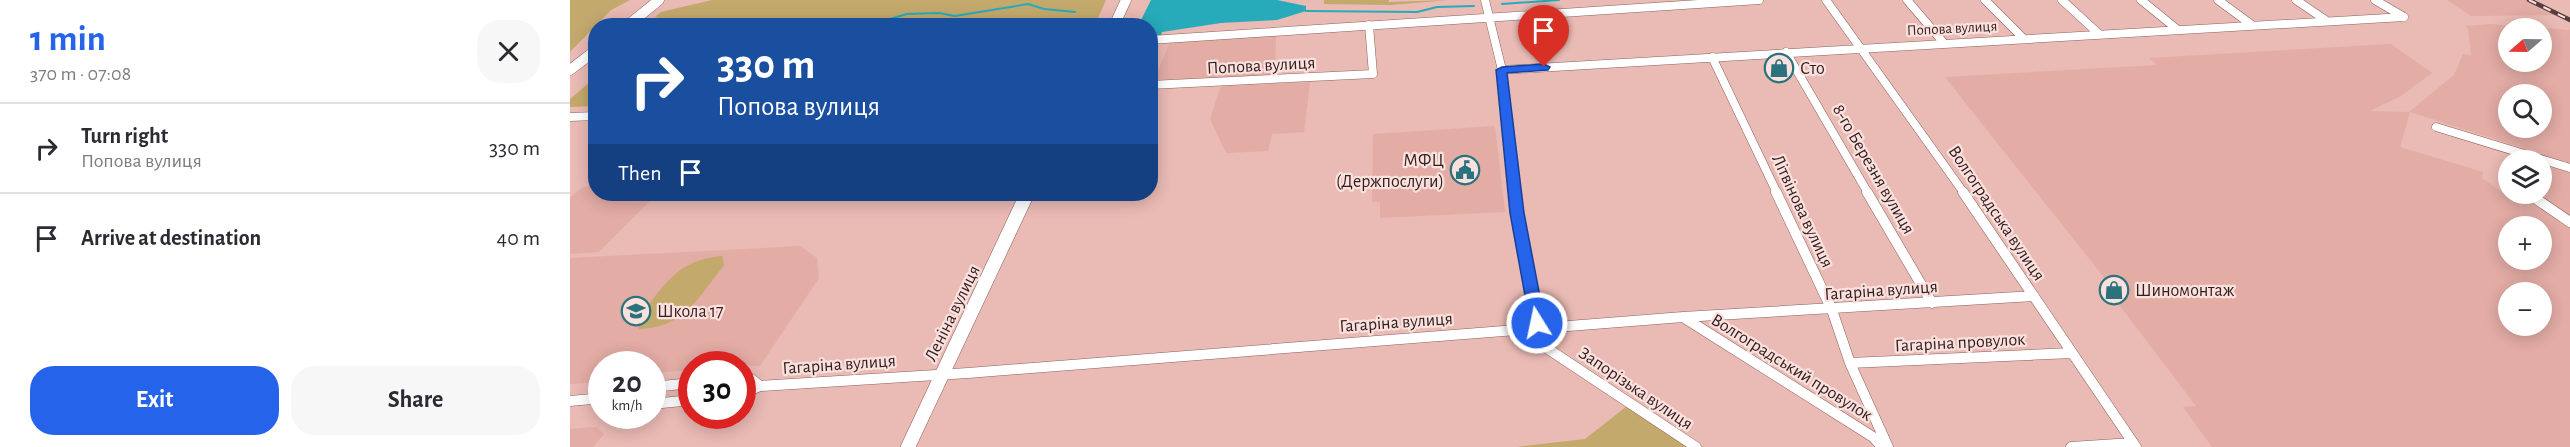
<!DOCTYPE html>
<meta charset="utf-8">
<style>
:root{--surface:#fff;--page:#f7f7f7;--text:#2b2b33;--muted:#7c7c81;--line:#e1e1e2;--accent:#2563eb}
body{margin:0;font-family:"Alegreya Sans",sans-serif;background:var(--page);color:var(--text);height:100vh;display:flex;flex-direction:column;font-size:22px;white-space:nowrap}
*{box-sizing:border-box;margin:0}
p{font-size:20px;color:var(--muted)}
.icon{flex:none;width:33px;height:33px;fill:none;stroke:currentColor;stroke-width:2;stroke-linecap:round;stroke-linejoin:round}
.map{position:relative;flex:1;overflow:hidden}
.panel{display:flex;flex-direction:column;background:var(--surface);width:570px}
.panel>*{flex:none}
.top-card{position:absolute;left:18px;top:18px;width:570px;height:183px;border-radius:24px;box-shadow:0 3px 15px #0003;background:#1a4fa0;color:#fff;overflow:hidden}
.needle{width:39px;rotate:250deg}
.tools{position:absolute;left:1928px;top:18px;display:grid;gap:12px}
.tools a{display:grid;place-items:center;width:54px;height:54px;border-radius:50%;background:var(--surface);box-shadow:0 3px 15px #0003;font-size:30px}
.speed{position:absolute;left:18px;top:351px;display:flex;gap:12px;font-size:30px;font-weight:700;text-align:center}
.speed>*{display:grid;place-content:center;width:78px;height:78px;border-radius:50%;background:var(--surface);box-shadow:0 3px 15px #0003;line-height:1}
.speed small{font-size:15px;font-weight:400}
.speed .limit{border:9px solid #d22;background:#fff;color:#111}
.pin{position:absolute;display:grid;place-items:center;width:51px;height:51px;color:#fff;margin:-62px -26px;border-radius:50% 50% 50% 0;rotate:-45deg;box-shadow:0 0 6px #0007}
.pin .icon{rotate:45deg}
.me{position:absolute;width:66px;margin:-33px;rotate:350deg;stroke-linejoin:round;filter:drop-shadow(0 0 4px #0008)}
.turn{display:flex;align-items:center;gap:21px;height:126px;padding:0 30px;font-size:27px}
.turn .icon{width:78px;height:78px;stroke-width:2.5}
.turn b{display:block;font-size:42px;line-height:51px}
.then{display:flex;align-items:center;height:57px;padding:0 30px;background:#0003;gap:12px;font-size:22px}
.round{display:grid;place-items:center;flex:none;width:63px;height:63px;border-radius:24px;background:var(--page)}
.summary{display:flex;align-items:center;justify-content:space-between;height:102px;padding:0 30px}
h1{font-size:36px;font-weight:700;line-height:45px;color:var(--accent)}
.button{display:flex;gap:12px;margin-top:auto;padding:12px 30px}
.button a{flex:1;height:69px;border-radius:24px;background:var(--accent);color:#fff;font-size:24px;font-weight:700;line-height:69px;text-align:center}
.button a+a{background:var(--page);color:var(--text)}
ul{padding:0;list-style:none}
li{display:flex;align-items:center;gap:18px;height:90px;padding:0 30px;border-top:2px solid var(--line)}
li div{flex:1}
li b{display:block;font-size:22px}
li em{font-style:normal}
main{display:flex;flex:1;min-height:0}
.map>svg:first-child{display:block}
.built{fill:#e3aca5;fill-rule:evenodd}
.green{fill:#c3a96c}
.water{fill:#27abba}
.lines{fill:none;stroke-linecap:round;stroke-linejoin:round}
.stream{stroke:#27abba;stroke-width:2}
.minor-far1-casing{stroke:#8c615c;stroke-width:9}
.minor-casing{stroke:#8c615c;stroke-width:11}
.tertiary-far1-casing{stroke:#8c615c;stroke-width:11}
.tertiary-casing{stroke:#8c615c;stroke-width:15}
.minor-far1{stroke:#fff;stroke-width:8}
.minor{stroke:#fff;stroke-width:10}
.tertiary-far1{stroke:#fff;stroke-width:10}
.tertiary{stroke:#fff;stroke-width:14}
.rail-casing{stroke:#543d3a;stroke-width:4.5}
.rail{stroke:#fbe1de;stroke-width:2;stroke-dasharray:8;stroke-linecap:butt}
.route{fill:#2563eb;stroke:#184099;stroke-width:1.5}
.labels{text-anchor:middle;stroke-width:4.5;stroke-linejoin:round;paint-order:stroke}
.far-street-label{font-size:15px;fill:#311f1d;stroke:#fbe1de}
.street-label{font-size:18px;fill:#311f1d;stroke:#fbe1de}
.poi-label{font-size:18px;fill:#311f1d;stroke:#fbe1de;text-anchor:start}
</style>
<main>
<section class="panel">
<div class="summary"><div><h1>1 min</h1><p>370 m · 07:08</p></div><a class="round"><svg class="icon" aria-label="close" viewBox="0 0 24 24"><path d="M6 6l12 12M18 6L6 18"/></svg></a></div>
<ul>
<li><svg class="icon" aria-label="right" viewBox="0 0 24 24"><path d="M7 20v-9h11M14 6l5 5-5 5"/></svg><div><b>Turn right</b><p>Попова вулиця</p></div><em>330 m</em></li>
<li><svg class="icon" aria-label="arrive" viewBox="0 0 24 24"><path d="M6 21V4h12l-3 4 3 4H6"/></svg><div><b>Arrive at destination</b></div><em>40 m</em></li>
</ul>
<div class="button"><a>Exit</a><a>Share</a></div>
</section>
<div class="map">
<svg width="2000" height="447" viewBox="0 0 2000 447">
<rect width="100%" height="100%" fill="#eabab4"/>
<path class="built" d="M1877 0H1956L1986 15 1901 16Z
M1921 24 2000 30V163L1840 112 1830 147 1913 172 1912 178 1947 203 1968 202 2000 224V447H1642L1613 407 1626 406 1544 298V290L1375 77 1587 65 1579 58 1821 44 1862 73 1831 96 1800 111 1839 112 1884 75 1893 54 1901 55 1898 28 1895 26ZM1938 28H1971V62H1938ZM1938 94H1971V128H1938ZM1938 226H1971V260H1938ZM1938 292H1971V326H1938Z
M706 34 705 76 584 80 600 42Z
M740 82 734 132 702 134 698 151 656 153 640 119 651 86Z
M925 126 935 212 810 218V202H802L803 134Z
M1971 164 2000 173V216L1968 194H1971Z
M25 184 26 194H87L29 252 0 254V197L11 188Z
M230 246 247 258 249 278 190 366 122 364 121 370 83 373 82 364H32L31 382 0 384V258Z
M26 427 34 434 23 447H0V429Z"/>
<path class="green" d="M0 0H60L41 10 0 52Z
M142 0H536L525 25 250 26 248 21 204 18 149 25 143 22 135 23 134 20 83 25 92 19 85 17 91 12Z
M754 0H819V2L879 0 821 5 754 4Z
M20 82 25 86V106L0 107V99Z
M152 256 154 265C128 298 114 328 69 329L66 320C94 287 105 260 152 256Z
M1061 403 1126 447H946L1015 439Z"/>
<path class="water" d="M581 0H707L736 6V11L707 20 651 23 592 32 590 38H581L580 26H568Z"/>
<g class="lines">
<path class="stream" d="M932 4 989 0
M736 11 847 12 867 7 904 6
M249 26 261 20 313 21 337 14 369 13 385 16 458 4 474 9 505 12"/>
<g class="minor-far1-casing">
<path id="minor-far1" d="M915 0 932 70 945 193
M1256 0 1394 193
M1337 0 1373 42
M1415 0 1453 38
M1492 0 1529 34
M1571 0 1608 30
M1648 0 1682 25
M1726 0 1757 21
M1805 0 1834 17
M580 40 1189 0
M1216 52 1298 193
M1142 57 1207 193
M932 70 1834 17
M580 85 803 74 799 25
M0 117 26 116
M1866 127 2000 168"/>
</g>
<g class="minor-casing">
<path id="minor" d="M945 192 967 323 948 329 1126 447
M1206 192 1262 310 1280 363 1318 447
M1297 192 1362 303
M1393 192 1566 447
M1959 194 2000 222
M1113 317 1303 437 1312 447
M1280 363 1502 353
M172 379 180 378 190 386
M82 387 122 383
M172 394 190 386 398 373 1113 317 1464 296
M0 401 32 398
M82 404 122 400
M1501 447 1563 443"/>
</g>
<g class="tertiary-far1-casing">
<path id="tertiary-far1" d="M57 26 89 0
M544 26 556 0
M0 70 26 50"/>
</g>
<g class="tertiary-casing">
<path id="tertiary" d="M338 447 457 194"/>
</g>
<use href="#minor-far1" class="minor-far1"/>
<use href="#minor" class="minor"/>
<use href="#tertiary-far1" class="tertiary-far1"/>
<use href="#tertiary" class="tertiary"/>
<g class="rail-casing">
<path id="rail" d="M1959 0 2000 20"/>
</g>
<use href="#rail" class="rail"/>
</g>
<path class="route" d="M974 64 980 67 978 70 937 73 954 213 975 323 967 328 960 323 940 213 926 70 932 67Z"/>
<defs>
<g id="shop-ring" transform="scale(1.5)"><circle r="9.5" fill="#fbe1de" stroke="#2a737c" stroke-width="1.5"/><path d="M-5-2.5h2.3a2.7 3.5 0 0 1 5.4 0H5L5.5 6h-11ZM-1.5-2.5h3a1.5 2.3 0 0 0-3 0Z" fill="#2a737c"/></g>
<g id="civic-ring" transform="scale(1.5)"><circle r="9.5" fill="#fbe1de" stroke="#2a737c" stroke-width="1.5"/><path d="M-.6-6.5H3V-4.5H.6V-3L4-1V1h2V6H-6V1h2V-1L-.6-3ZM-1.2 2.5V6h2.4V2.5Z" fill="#2a737c"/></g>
<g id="school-ring" transform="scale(1.5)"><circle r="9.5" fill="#fbe1de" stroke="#2a737c" stroke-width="1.5"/><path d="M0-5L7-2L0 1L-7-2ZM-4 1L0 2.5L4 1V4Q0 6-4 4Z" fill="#2a737c"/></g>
</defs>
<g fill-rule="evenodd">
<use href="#shop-ring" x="1209" y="68"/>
<use href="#civic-ring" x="895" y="170"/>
<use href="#shop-ring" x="1544" y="290"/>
<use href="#school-ring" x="66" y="311"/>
</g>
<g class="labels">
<g class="far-street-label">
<text transform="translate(1382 28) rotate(-3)" y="5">Попова вулиця</text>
</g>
<g class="street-label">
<text transform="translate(691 65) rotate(-3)" y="6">Попова вулиця</text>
<text transform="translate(1304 169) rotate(60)" y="6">8-го Березня вулиця</text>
<text transform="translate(1233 211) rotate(65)" y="6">Літвінова вулиця</text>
<text transform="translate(1427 213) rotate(56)" y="6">Волгоградська вулиця</text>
<text transform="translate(1311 290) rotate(-4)" y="6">Гагаріна вулиця</text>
<text transform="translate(382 313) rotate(-64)" y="6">Леніна вулиця</text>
<text transform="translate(826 322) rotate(-4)" y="6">Гагаріна вулиця</text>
<text transform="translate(1390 342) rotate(-3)" y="6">Гагаріна провулок</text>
<text transform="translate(269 364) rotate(-4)" y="6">Гагаріна вулиця</text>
<text transform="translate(1222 367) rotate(32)" y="6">Волгоградський провулок</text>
<text transform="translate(1066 388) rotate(34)" y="6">Запорізька вулиця</text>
</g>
<g class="poi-label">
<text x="1230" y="74">Сто</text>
<text x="874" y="166" text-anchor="end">МФЦ<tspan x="874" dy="21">(Держпослуги)</tspan></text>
<text x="1565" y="296">Шиномонтаж</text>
<text x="87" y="317">Школа 17</text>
</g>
</g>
</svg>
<div class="tools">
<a><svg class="needle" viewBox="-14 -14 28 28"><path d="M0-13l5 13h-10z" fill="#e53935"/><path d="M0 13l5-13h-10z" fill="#7c7c81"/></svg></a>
<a><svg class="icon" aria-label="search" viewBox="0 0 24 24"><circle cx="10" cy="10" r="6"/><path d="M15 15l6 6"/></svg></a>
<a><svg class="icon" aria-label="layers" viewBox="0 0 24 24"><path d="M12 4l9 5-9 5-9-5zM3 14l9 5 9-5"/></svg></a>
<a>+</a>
<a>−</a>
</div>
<div class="speed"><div>20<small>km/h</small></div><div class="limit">30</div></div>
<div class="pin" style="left:974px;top:67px;background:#d93025"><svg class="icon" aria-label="arrive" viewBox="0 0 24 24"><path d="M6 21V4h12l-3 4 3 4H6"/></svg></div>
<svg class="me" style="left:967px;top:323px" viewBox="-20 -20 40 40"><circle r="17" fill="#2563eb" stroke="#fff" stroke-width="3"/><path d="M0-11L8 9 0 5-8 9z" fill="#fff"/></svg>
<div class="top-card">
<div class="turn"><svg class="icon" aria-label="right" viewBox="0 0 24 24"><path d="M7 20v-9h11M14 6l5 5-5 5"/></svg><div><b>330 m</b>Попова вулиця</div></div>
<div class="then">Then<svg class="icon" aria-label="arrive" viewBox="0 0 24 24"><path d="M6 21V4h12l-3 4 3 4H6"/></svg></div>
</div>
</div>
</main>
